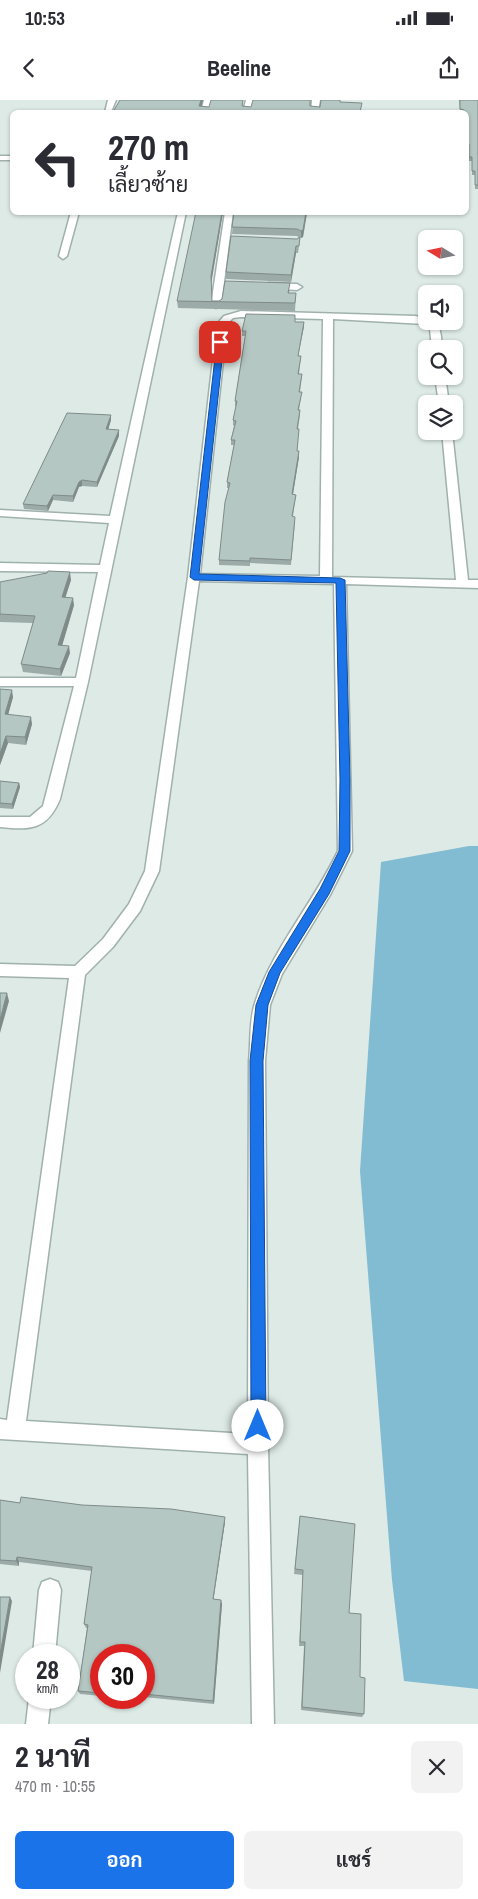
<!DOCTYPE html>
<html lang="th">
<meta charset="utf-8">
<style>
:root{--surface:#fff;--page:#f2f2f3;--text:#2b2b33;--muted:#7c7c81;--accent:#1a73e8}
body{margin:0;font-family:"Archivo Narrow",Sarabun,sans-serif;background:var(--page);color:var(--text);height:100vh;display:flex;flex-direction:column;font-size:19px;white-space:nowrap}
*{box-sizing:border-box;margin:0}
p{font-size:16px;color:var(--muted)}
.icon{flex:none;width:28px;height:28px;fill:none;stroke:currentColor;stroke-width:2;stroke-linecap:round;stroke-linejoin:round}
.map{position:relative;height:1624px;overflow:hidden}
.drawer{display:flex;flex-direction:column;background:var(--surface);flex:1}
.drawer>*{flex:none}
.banner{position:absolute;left:10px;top:10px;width:459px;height:105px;border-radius:8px;box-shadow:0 1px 4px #0004;background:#fff;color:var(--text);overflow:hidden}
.needle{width:32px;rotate:280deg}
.buttons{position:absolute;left:418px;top:130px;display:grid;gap:10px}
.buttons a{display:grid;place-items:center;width:45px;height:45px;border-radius:8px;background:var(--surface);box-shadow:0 1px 4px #0004;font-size:25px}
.speed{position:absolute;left:15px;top:1544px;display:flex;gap:10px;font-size:25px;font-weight:700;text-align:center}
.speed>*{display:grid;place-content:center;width:65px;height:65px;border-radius:50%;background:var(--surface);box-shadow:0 1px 4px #0004;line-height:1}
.speed small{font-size:12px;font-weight:400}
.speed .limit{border:8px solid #d22;background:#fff;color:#111}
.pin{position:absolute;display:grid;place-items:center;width:42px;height:42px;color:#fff;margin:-21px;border-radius:10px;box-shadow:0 2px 8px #0006}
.me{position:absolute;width:55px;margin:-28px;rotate:0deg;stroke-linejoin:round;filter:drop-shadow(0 0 4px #0008)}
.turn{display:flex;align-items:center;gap:18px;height:105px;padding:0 15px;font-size:22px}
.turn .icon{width:65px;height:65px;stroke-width:2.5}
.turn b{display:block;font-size:35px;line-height:42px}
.round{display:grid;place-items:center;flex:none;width:52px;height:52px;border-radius:8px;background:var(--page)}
.overview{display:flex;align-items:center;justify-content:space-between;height:85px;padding:0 15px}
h1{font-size:30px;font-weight:700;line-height:38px}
.action{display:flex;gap:10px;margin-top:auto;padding:10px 15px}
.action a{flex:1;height:58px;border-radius:8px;background:var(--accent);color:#fff;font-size:20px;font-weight:700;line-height:58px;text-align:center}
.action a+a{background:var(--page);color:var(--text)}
.status{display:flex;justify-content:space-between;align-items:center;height:35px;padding:0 25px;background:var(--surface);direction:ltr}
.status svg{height:14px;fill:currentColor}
header{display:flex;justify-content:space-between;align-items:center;height:65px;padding:0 15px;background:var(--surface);font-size:22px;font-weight:700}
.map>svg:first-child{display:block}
.water{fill:#82bcd2}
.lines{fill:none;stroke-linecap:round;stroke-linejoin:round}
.minor-casing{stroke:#a0b1ad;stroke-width:3}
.minor{fill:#fff;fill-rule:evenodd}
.wall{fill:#9caba7}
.shaded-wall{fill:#7f8b88}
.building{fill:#b5c7c2;stroke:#7f8b88}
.route{fill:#1a73e8;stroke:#114b97}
</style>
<div class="status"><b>10:53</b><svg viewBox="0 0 49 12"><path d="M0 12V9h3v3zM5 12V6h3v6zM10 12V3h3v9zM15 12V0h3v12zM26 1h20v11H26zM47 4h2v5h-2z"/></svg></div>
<header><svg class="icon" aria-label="back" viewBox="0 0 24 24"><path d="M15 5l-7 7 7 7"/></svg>Beeline<svg class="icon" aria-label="share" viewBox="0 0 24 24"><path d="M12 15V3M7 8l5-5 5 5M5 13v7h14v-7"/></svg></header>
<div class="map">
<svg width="478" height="1624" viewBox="0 0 478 1624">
<rect width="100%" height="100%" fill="#ddeae6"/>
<path class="water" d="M469 746H478V1589L404 1581 392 1480 360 1071 381 762Z"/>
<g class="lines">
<g class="minor-casing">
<path id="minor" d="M108 0H116L111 12H105Z
M204 0H212L208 12H201Z
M246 0H254L250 12H243Z
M312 0H320L318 12H311Z
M0 56H12V60H0Z
M71 112H79L67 156 63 159 59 156Z
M178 112H186L88 582 60 699C47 730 31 730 0 727V717H30L43 706 74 586H0V578H76L98 472 0 471V463L100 465 109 423 0 416V410L110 416Z
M225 112H233L221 205 216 208 211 205Z
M269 183 297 184 302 187 297 190 266 188V184Z
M241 211 415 216 426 218V221H434C442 229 441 238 442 249H432L430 229 425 224 333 219 332 477 456 480 442 331H452L468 480H478V488L346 484 352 751 330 795 282 874 270 905 265 961 268 1345 274 1624H252L248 1354 0 1339V1319L7 1320 69 878 0 876V864L75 866 103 839 129 804 145 771 188 477 217 224 224 216ZM241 217 323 219 320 476 200 474 227 224 233 218ZM199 481 334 484 338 751C314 802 271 851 255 903 249 921 251 943 249 961L248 1334 26 1321 85 875 113 847 140 811 159 771Z
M435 276H445L449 304H439Z
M50 1479 58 1482 61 1490 55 1555H33L39 1490 42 1482Z
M29 1598H51L48 1624H26Z"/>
</g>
<use href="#minor" class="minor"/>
</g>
<path class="wall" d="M459 0H478V89H475V75H472V61H469V48H466V12H460Z
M223 112 211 184 212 201H219L290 191 289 193H296L295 211 178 208 177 201Z
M234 112H358L307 114 303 137 300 138 298 153H296L291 182 226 179V172L299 138 297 136 232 134Z
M295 222H304L298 256H301L299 274H302L300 292 301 297 299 310H300V315L298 329 297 351 299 357 293 394 296 395 293 416 295 422 291 465 250 463V466L219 465V460L229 388H227V382L234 345H231V340L234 326 233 325V320L236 306H235V301L245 236H242V231Z
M111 315V320L108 329 119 336 97 387 82 386 79 387 73 402 53 400 48 411 24 409 23 404Z
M71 480 65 497 74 505 62 545 70 553 61 576 23 572 21 564 33 523 0 522V482Z
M0 589 13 597 8 615 32 624 26 645 8 643 0 665Z
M0 681 19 683 20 687 13 709 0 708Z
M0 1400 20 1403 225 1422 213 1499 222 1504 214 1604 144 1597V1555H101V1596L80 1594 78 1591 87 1528H86L84 1524 92 1471 19 1462V1466L0 1464Z
M300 1416 349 1513 360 1577 364 1614 362 1617 301 1610 304 1546H299L303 1475 294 1474Z
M116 1598H141V1600Z"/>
<path class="shaded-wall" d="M201 0H203L200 12 199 6Z
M222 112H223L211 184V176Z
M306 112H307L303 137 301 138V131Z
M296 146V153L291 182V175Z
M304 222V227L297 261 298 256Z
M111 315V320L107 334 106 329Z
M119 330V336L97 387V382Z
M299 351V357L292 400V394Z
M82 380V386L79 387 73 402V396L79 382Z
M53 395V400L48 411 47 406Z
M70 472 71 480 63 505 62 497Z
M73 498 74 505 60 553 58 545Z
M69 546 70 553 61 576 60 569Z
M12 590 13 597 6 622 5 614Z
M31 617 32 624 26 645 25 637Z
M6 636 8 643 0 665V654Z
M19 683 20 687 13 709 12 704Z
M7 893 9 901 0 933V920Z
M225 1417V1422L213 1503V1499Z
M17 1457 19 1462V1466L16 1461Z
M10 1497 12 1501 0 1573V1555Z
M221 1500 222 1504 214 1604 213 1601Z"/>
<path class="building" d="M120 0H201L199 6 209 7 211 0H243L242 6 251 7 253 0H310V6L320 7 321 0H340V2L362 3 360 12H366H113Z
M460 0H478V85H475V71H472V57H469V44H467L466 12H464V10L460 9Z
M196 112H222L211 176 212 201H219L222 199 225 181 290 183 288 193H296L295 203 177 201Z
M234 112H306L303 130 301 131 297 129 232 127Z
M231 136 297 139 300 137 299 146H296L291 175 226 172Z
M246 214 295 215V222H304L298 256H301L298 274H302L299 292H302L298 310H300L297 329H299L297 351H299L292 394 296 395 292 416 295 417 291 460 250 458V461L219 460 225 402 230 383 227 382 235 340H231L236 321 233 320 237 301H235L246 231H242Z
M67 313 111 315 106 329 119 330 97 382 82 380 79 382 73 396 53 395 47 406 23 404Z
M48 471 70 472 62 497 73 498 58 545 69 546 60 569 21 564 35 516 0 514V482L47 473Z
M0 589 12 590 5 614 31 617 25 637 6 636 0 654Z
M0 681 19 683 12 704 0 703Z
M0 893H7L0 920Z
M21 1397 82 1405 171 1409 225 1417 213 1499 221 1500 213 1601 144 1594V1555H101V1593L78 1591 88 1525 84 1524 92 1467 17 1457 16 1461 0 1460V1400L20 1403Z
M300 1416 355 1424 349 1513 361 1514 360 1577 365 1578 364 1614 302 1607 305 1542H300L303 1470 295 1469Z
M0 1497H10L0 1555Z"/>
<path class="route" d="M217 240 224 242 199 474 340 478 345 480 350 680V751L329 794 280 873 268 905 263 961 266 1326 263 1331 258 1334 253 1331 251 1326 250 961 256 905 269 872 320 789 339 751 340 680 336 483 194 480 190 477Z"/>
</svg>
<div class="buttons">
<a><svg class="needle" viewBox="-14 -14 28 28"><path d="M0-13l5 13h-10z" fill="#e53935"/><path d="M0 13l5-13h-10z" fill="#7c7c81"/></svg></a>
<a><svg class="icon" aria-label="sound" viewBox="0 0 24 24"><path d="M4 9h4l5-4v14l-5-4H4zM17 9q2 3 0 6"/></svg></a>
<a><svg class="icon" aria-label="search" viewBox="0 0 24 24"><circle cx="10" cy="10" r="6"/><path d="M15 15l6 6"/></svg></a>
<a><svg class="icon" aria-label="layers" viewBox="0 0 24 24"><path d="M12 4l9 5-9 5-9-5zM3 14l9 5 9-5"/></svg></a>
</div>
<div class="speed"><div>28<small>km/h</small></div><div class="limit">30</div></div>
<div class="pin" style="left:220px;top:242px;background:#d93025"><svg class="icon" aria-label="arrive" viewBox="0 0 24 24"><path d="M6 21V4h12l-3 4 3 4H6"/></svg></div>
<svg class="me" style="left:258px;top:1326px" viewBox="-20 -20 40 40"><circle r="19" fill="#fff"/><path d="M0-13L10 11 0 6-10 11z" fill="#1a73e8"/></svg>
<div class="banner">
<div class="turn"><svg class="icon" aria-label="left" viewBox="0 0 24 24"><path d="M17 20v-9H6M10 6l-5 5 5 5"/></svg><div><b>270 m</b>เลี้ยวซ้าย</div></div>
</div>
</div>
<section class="drawer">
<div class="overview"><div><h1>2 นาที</h1><p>470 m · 10:55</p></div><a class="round"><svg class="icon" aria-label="close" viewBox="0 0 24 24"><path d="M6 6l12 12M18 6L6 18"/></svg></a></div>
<div class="action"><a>ออก</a><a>แชร์</a></div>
</section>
